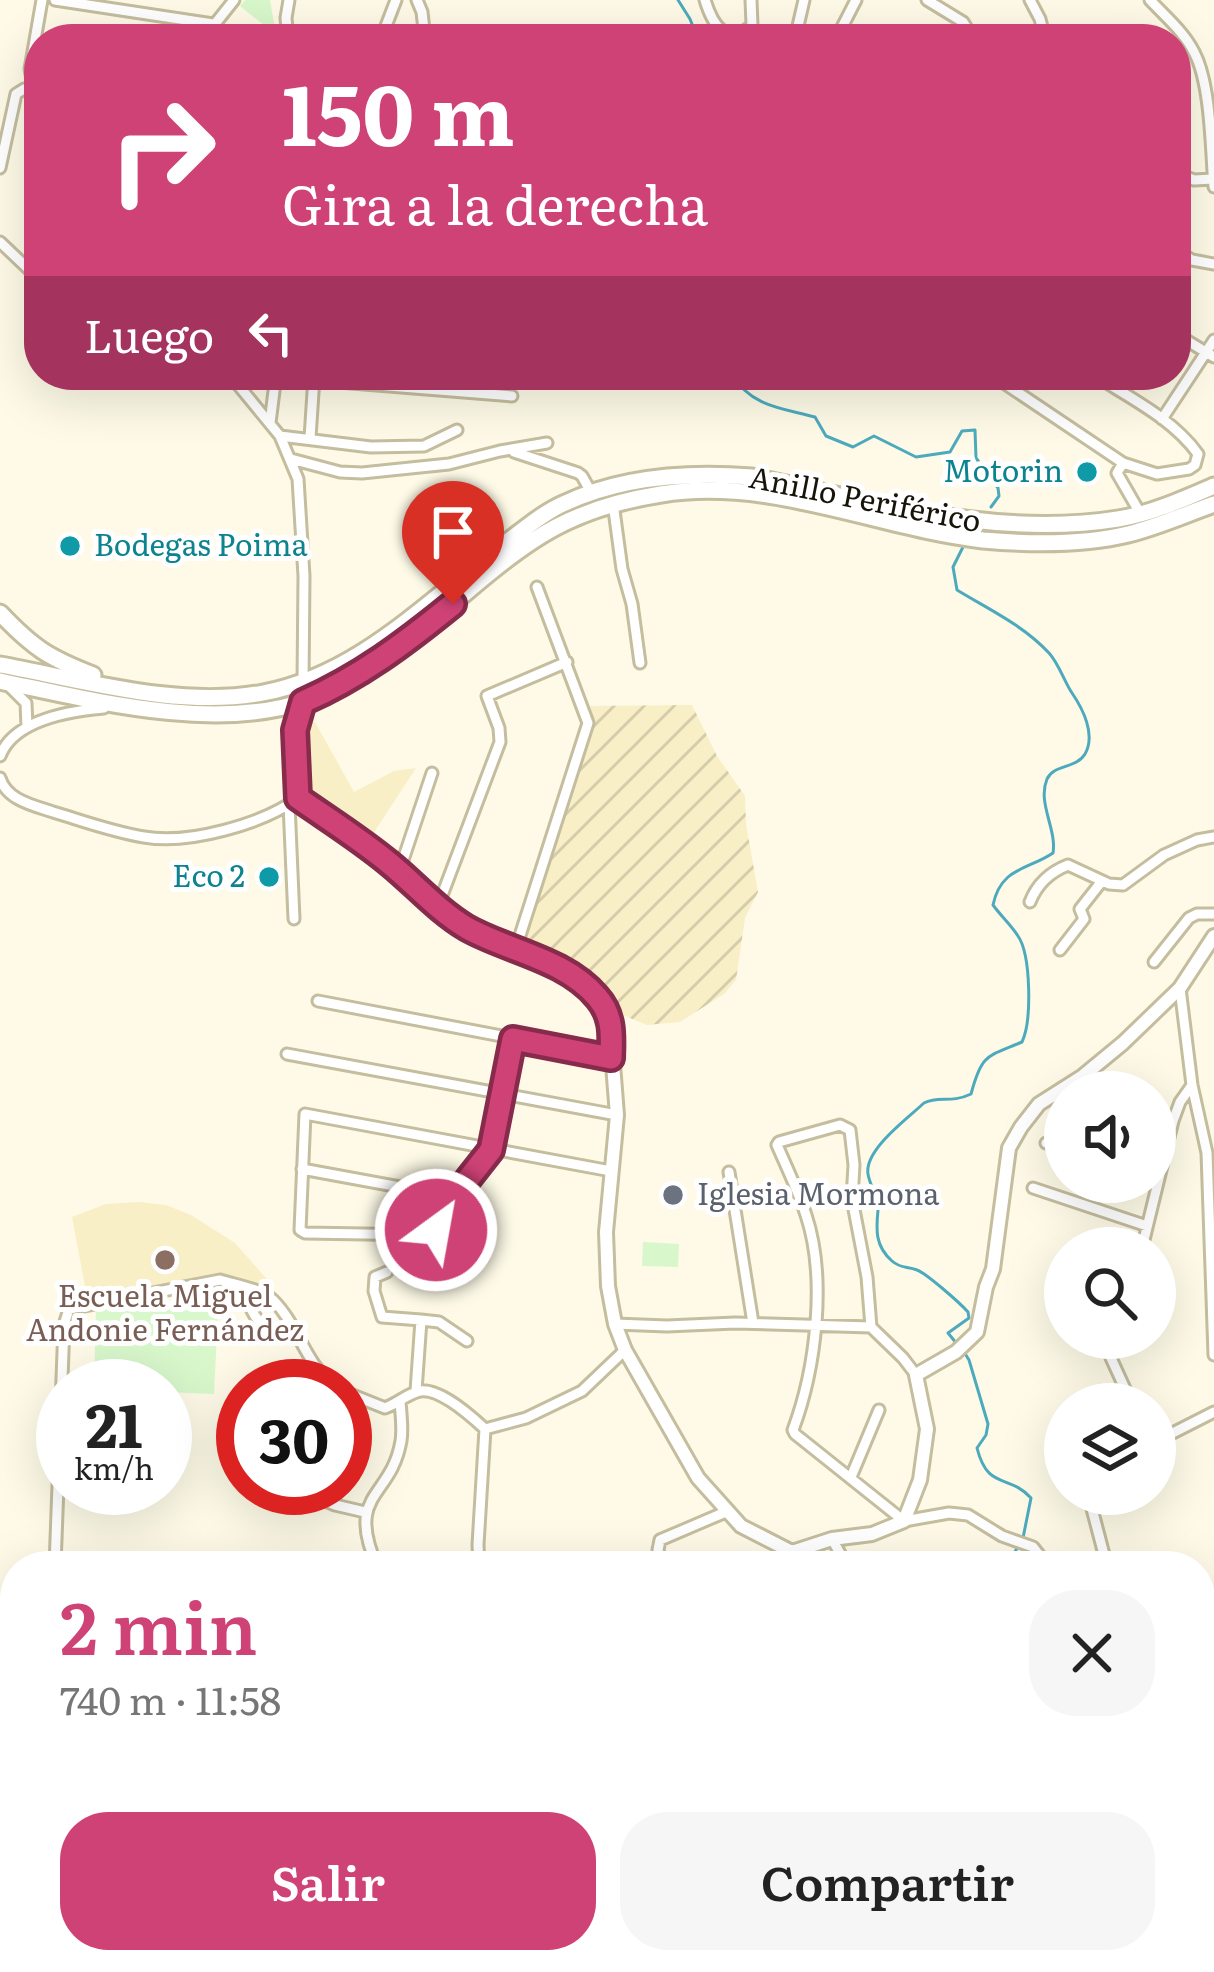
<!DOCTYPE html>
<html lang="es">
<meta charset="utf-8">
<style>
:root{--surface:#fff;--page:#f6f6f6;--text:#222;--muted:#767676;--accent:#ce4275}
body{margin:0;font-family:Literata,serif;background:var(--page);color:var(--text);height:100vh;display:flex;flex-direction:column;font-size:45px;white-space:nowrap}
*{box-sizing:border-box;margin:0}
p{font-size:39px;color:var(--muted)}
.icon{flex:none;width:66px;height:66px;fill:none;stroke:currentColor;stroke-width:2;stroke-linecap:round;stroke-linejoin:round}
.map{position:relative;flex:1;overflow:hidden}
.side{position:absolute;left:0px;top:1551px;width:1215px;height:423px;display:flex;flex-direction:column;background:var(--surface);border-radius:48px 48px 0 0;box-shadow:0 12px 48px #0002}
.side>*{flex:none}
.banner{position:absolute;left:24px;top:24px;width:1167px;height:366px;border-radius:48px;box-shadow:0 12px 48px #0002;background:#ce4275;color:#fff;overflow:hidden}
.tools{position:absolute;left:1044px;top:1071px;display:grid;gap:24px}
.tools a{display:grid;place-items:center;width:132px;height:132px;border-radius:50%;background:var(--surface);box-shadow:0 12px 48px #0002;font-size:60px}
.speed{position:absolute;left:36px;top:1359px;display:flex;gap:24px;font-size:60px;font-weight:700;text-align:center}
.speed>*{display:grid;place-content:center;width:156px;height:156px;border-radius:50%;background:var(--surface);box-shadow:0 12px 48px #0002;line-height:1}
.speed small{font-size:30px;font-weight:400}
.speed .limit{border:18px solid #d22;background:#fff;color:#111}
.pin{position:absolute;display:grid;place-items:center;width:102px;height:102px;color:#fff;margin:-123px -51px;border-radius:50% 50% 50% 0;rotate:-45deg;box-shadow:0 0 12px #0007}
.pin .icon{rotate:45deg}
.me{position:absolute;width:132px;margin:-66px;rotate:32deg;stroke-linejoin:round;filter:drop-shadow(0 0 9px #0008)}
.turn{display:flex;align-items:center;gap:42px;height:252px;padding:0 60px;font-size:54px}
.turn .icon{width:156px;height:156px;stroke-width:2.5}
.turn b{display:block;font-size:84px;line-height:102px}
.then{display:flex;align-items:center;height:114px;padding:0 60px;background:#0003;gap:24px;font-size:45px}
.round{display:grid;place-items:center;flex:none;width:126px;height:126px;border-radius:48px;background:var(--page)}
.headline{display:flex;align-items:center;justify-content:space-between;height:204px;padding:0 60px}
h1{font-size:72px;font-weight:600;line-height:90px;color:var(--accent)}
.primary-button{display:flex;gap:24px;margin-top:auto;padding:24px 60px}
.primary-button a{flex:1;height:138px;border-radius:48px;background:var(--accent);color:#fff;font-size:48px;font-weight:600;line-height:138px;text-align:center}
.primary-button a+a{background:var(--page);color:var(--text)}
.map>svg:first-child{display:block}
.built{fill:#f8efc7}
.industrial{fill:url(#industrial-furrows)}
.grass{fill:#d8f7cb}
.park{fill:url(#park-tufts)}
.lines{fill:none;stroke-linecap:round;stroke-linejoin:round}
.stream{stroke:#4daabd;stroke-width:3}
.minor-casing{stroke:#c4bd9e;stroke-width:15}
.tertiary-casing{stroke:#c4bd9e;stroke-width:18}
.trunk-casing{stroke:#c4bd9e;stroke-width:21}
.minor{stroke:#fff;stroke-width:9}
.tertiary{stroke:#fff;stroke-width:12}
.trunk{stroke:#fff;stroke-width:15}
.route-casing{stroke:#862b4c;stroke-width:30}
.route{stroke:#ce4275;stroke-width:21}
.culture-dot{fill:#0f9aa8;stroke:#fff;stroke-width:4.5}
.worship-dot{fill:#6b7280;stroke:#fff;stroke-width:4.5}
.education-dot{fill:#8d6e63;stroke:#fff;stroke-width:4.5}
.labels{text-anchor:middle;stroke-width:10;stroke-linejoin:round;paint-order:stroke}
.culture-label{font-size:30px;fill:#0d838f;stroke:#fff;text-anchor:end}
.street-label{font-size:30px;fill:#171409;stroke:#fff}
.worship-label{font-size:30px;fill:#5b616d;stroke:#fff;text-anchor:start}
.education-label{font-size:30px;fill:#785e54;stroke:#fff}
</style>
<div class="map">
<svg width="1214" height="1972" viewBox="0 0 1214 1972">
<defs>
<pattern id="industrial-furrows" width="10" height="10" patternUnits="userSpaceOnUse" patternTransform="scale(3)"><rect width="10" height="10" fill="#f8efc7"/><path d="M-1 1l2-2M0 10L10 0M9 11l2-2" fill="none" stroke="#d4ccaa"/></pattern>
<pattern id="park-tufts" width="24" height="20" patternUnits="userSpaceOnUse" patternTransform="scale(3)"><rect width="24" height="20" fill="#d8f7cb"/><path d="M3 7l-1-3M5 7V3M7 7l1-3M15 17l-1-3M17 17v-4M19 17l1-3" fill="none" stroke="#b9d3ad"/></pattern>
</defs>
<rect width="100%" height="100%" fill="#fefae7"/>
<path class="built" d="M315 722 354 792 394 771 416 768 367 843 321 810 302 793 300 727Z
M139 1202 166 1205 191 1215 235 1243 273 1286 269 1294 222 1278 87 1297 72 1217 106 1204Z"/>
<path class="industrial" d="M692 705 717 756 745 796 746 824 758 892 745 918 736 980 724 994 680 1022 647 1025 613 1011 600 991 522 945 593 731 590 706Z"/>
<path class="grass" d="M643 1242 679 1244 678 1267 642 1266Z
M96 1306 218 1312 214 1394 165 1392V1386H94Z"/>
<path class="park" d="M245 0H270L276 35 240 6Z"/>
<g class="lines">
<path class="stream" d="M678 0 690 19 698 39
M732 375C752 407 782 408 815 417L826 436 853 447 874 436 916 457 950 452 962 431 975 430 976 458 998 488 999 496 991 507
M957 1344 948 1333 969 1318 968 1312C960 1303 926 1273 917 1270 907 1266 901 1269 892 1261 875 1246 876 1230 878 1210 879 1197 870 1187 868 1174 864 1150 908 1118 924 1103 939 1095 950 1104 971 1094 982 1053 987 1057 1022 1042 1032 1021 1031 955 1018 936 1011 925 1001 916 993 905 1001 867 1028 870 1053 853 1057 829 1037 803 1047 779 1054 764 1076 769 1085 754 1096 735 1083 709 1072 693 1064 681 1059 664 1049 653 1023 625 988 609 957 590L953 567 964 545
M964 1352 969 1360 988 1424 986 1435 977 1448C988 1491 1008 1473 1031 1498L1023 1538
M1008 1566 1018 1546
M848 1959 851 1972"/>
<g class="minor-casing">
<path id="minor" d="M55 0 213 24
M417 0 422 12 425 39
M705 0C712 23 726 49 752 25L751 0
M927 0 963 22 974 39
M1030 0 1040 19 1045 39
M1150 0C1165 16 1184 32 1194 52 1211 84 1211 149 1214 187
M842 27 864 39
M203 39 234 0
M288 39 286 18 289 0
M381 39 396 0
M795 39 804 0
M836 39 856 0
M39 88 32 80 30 69 42 0
M0 168 16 94 24 89 39 92
M1176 173 1194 180 1213 179
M0 242 39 279
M1176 250 1192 260 1214 264
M1176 334 1214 357
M230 375 280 436 298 479 304 576 303 683
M992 375 1123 463 1157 474 1189 469 1195 465 1198 454C1173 419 1130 398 1094 375
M314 380 512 396
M1162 419 1214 340
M270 423 276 375
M280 436 371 447 424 446 457 430
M310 438 314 377
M514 452 578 473 582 476 591 492
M291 459 340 472 362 473 449 464 500 451 547 443
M1123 463 1117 473 1140 513
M613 503 622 569 632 604 640 663
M9 686 26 703 27 727
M0 756C14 720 69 711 104 708
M0 778C7 800 32 805 53 812 83 821 113 832 144 837 188 845 263 824 298 798
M289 804 294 919
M399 872 432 773
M1030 902C1037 884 1050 872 1068 865L1109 884 1123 885 1164 855 1197 840 1214 837
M438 906 500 742 499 728 487 696 567 662
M516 948 588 723 537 587
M1060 950 1084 919 1080 909 1102 881
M1154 962 1189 918 1197 914H1214
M1180 988 1192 1085 1207 1153 1214 1355
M318 1001 611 1057
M513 1039 491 1150 454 1197 436 1230 425 1235 305 1233 300 1230 305 1114 611 1171
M287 1054 617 1115
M1046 1143 1065 1150
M302 1169 454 1197
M729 1172 753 1323
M1033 1188 1147 1226
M1142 1248 1173 1121 1180 1102 1192 1085
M387 1272 375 1277 374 1291 382 1317 421 1320 416 1391
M244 1287C251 1317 260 1332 294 1332
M421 1320 439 1322 467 1341
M615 1324 667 1326 735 1323 871 1327 903 1358 916 1375
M871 1327 867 1277 852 1199 854 1165 850 1130 840 1125 779 1142 777 1145C787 1168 798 1191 806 1215 827 1278 816 1368 793 1430L795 1434 904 1521 949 1513 968 1515 1002 1536 1033 1547 1048 1566
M1108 1338 1111 1358 1132 1404
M345 1392 385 1408C396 1404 409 1393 420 1391 440 1388 471 1416 485 1429L526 1418 582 1391 625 1350
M1155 1442 1214 1412
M851 1477 879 1410
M296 1488 335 1505 365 1512
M1091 1505 1107 1566
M832 1539 847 1566
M789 1561 792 1566
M55 1566 64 1325 69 1309 220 1280C236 1285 262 1289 273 1300 299 1326 304 1362 334 1386
M377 1566C345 1492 391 1499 401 1441 403 1429 401 1414 400 1402
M479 1566 478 1545 485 1429
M663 1566 658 1550 660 1540 728 1511
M1200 1649 1214 1661
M1201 1756 1206 1724
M1200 1829 1214 1831
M1200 1856 1214 1875
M1200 1912 1214 1914
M415 1959 417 1972
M459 1959 461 1972
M551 1959 554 1972
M856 1959 862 1972
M210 1972 211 1959
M492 1972 507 1959
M598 1972 600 1959
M655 1972 657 1959
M910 1972 921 1959
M1011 1972 1020 1959
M1115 1972 1126 1959"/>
</g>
<g class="tertiary-casing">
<path id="tertiary" d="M303 702 295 730 298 798 390 864 425 896 463 925 579 980 596 996 609 1014 617 1115 606 1232 608 1286 615 1324 625 1350 698 1478 741 1526 792 1552 832 1539 872 1534 904 1521 920 1480 927 1429 916 1375 956 1352 977 1332 986 1287 993 1269 1009 1148 1021 1127 1039 1104 1083 1076 1123 1043 1180 988 1214 936"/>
</g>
<g class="trunk-casing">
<path id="trunk" d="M0 613C33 648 49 658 93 675
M0 665C83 680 179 709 263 693 359 675 427 601 503 545 522 531 541 514 563 504 622 476 688 472 752 477 872 501 995 539 1118 519 1150 514 1184 499 1214 486
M0 681C92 700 213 732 305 701 395 670 456 591 534 540 573 514 616 501 661 494 770 476 877 528 983 540 1029 544 1083 545 1128 534 1157 527 1186 514 1214 504"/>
</g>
<use href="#minor" class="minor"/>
<use href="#tertiary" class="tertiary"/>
<use href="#trunk" class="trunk"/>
</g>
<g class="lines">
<g class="route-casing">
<path id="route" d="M436 1230 454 1197 491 1150 513 1039 611 1058C612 1034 613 1015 597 997 565 959 508 951 467 928 437 910 415 884 389 863 360 839 328 819 298 798L295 730 303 702C360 677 405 643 453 604"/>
</g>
<use href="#route" class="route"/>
</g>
<g class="culture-dot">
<circle cx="1087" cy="472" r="12"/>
<circle cx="70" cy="546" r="12"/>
<circle cx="269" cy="877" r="12"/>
</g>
<circle class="worship-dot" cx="673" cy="1195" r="12"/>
<circle class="education-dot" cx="165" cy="1260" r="12"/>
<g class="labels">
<g class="culture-label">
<text x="1063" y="482">Motorin</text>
<text x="94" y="556" text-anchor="start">Bodegas Poima</text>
<text x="245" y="887">Eco 2</text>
</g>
<g class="street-label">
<text transform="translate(865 500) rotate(11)" y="10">Anillo Periférico</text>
</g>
<g class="worship-label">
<text x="697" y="1205">Iglesia Mormona</text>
</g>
<g class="education-label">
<text x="165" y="1307">Escuela Miguel<tspan x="165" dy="34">Andonie Fernández</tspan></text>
</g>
</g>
</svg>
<div class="tools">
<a><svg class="icon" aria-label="sound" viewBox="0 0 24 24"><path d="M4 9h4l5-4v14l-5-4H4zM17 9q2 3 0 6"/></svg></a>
<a><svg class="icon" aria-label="search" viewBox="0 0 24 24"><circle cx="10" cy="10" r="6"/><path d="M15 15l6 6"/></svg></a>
<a><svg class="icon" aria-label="layers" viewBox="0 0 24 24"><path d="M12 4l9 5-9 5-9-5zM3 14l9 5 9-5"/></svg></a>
</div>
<div class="speed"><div>21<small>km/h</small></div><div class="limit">30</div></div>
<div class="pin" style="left:453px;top:604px;background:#d93025"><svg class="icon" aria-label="arrive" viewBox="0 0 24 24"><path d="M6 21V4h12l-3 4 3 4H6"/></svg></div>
<svg class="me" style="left:436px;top:1230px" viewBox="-20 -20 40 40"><circle r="17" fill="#ce4275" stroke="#fff" stroke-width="3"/><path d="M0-11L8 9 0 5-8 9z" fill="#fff"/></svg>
<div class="banner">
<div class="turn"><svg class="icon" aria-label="right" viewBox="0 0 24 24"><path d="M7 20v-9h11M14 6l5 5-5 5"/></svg><div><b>150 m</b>Gira a la derecha</div></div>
<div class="then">Luego<svg class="icon" aria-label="left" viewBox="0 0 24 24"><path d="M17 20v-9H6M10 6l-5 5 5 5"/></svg></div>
</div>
<section class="side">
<div class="headline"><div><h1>2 min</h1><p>740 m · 11:58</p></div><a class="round"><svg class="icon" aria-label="close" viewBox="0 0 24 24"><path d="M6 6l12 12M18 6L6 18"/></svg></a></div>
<div class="primary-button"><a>Salir</a><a>Compartir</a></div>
</section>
</div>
